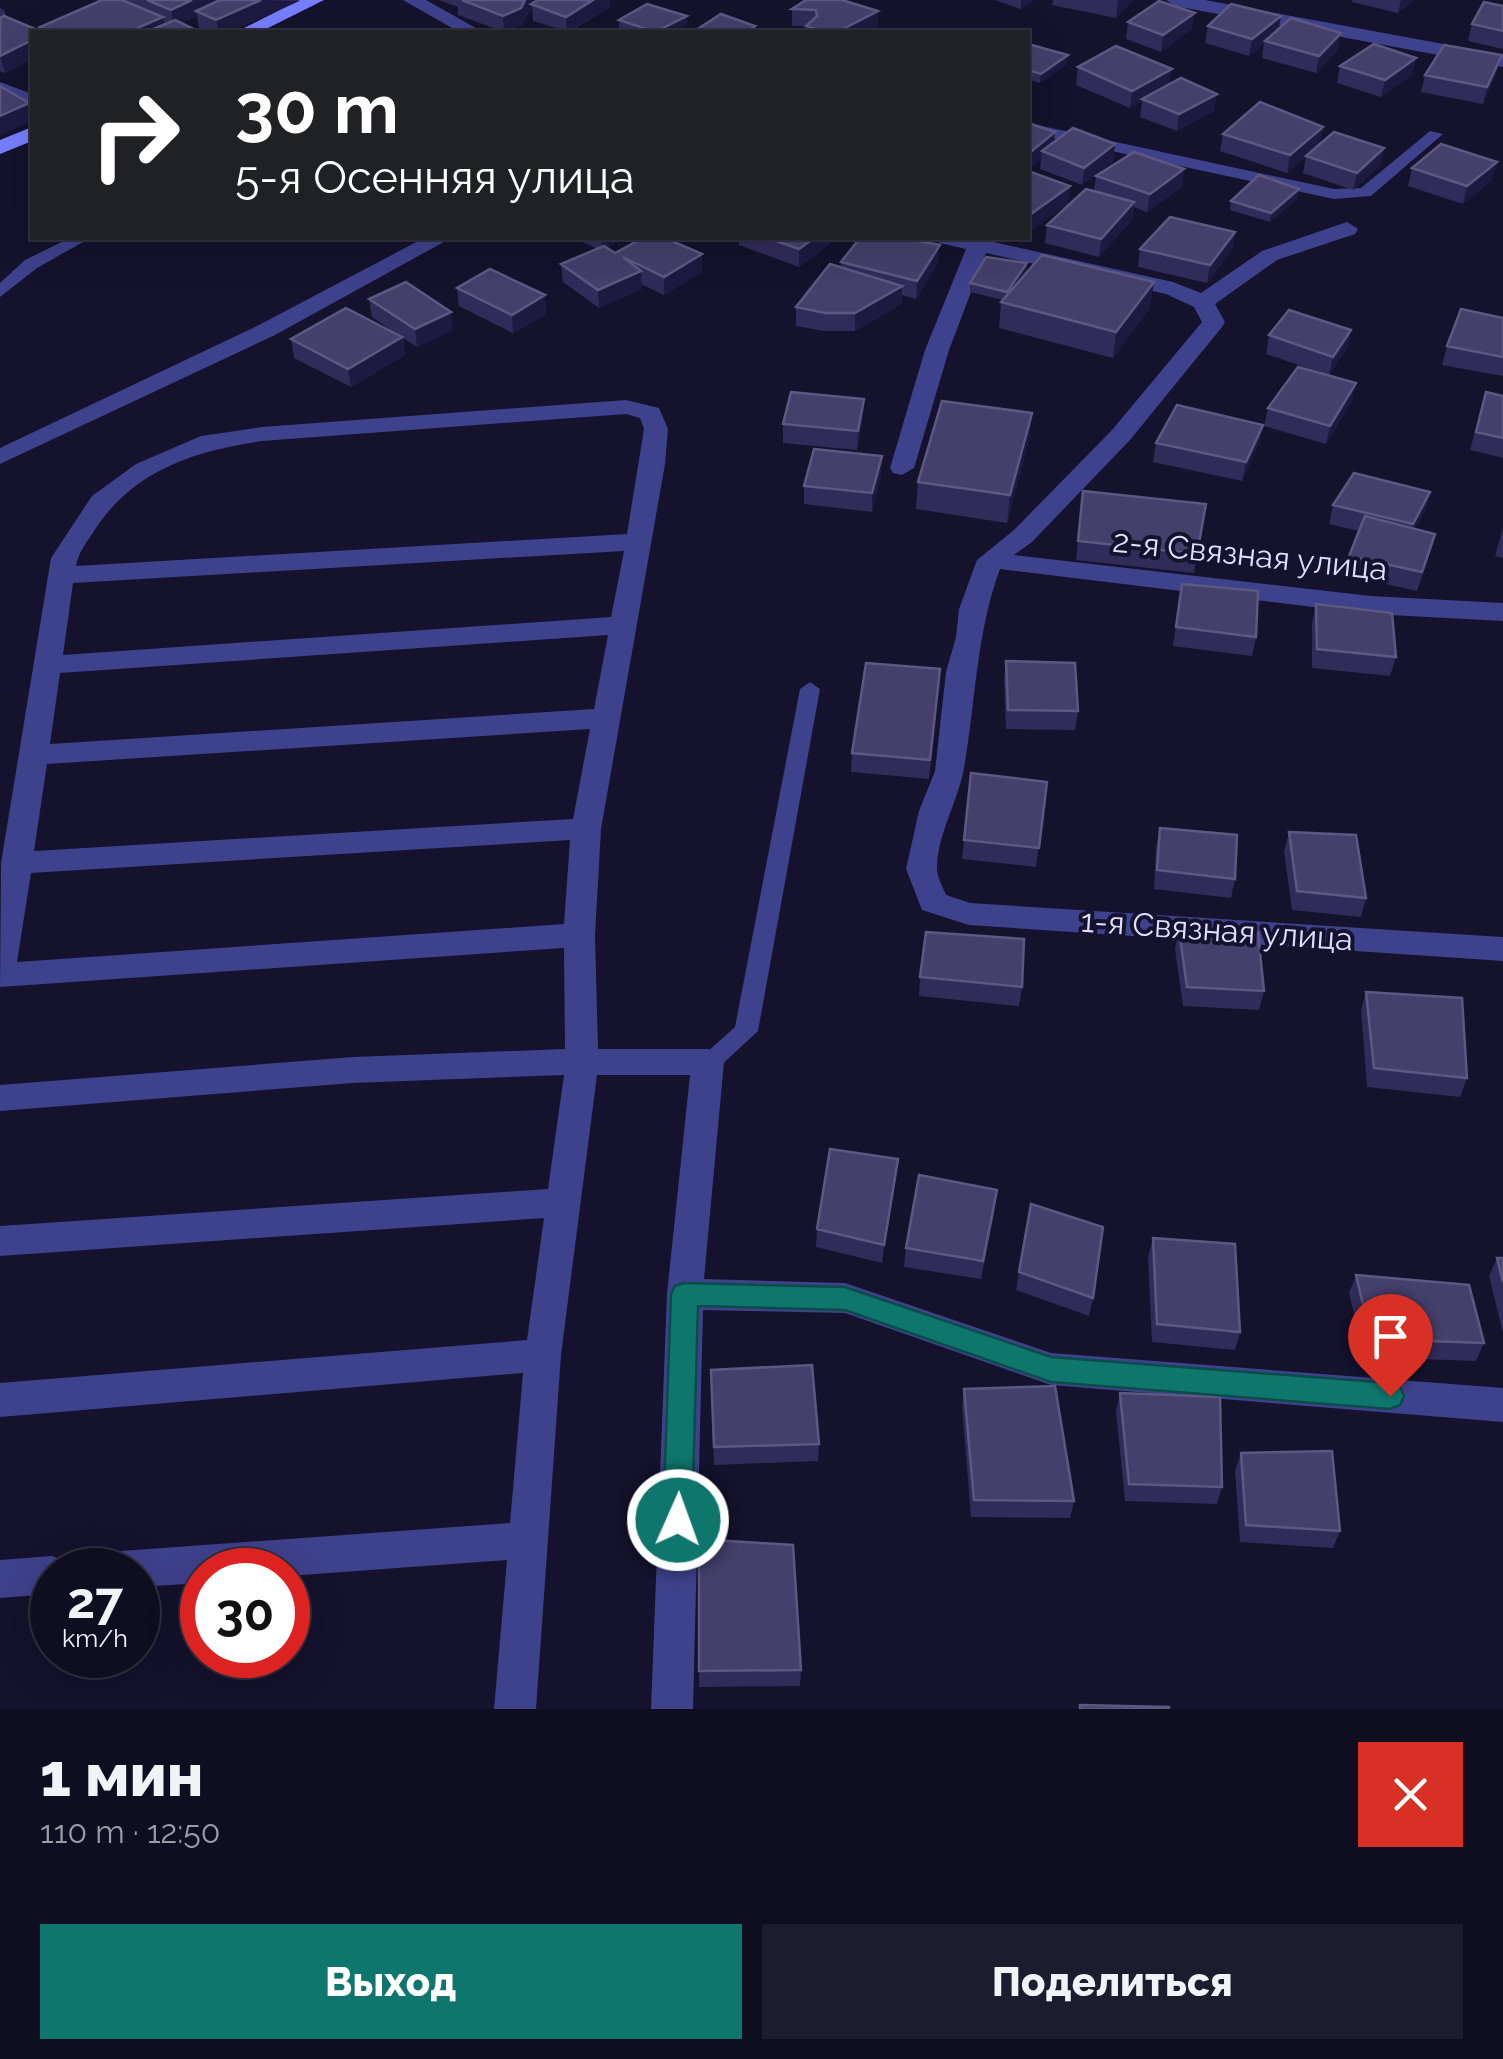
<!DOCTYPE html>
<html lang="ru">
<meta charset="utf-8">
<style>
:root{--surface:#0f0e21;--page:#1d1c2e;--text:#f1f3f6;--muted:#9b9ca5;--line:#2f2e3f;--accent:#0f766e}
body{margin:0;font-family:Raleway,sans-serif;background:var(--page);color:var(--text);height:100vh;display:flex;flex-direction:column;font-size:38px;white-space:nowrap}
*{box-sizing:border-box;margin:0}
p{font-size:32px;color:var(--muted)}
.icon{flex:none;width:55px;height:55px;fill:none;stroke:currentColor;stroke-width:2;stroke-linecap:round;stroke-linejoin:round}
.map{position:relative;height:1709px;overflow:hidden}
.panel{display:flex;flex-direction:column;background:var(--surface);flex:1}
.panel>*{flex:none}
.top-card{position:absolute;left:30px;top:30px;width:1000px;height:210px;border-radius:0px;box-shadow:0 10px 40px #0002,0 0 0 2px var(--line);background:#202124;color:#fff;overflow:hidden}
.speed{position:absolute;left:30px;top:1548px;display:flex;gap:20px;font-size:50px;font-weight:700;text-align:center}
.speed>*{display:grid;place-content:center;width:130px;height:130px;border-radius:50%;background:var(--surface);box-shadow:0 10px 40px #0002,0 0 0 2px var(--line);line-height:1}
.speed small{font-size:25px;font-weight:400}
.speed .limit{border:15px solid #d22;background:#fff;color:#111}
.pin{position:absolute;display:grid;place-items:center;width:85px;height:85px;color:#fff;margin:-102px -42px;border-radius:50% 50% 50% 0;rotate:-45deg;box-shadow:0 0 10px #0007}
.pin .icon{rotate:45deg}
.me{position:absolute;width:110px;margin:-55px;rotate:2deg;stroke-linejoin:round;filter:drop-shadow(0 0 8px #0008)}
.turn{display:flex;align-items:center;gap:35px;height:210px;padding:0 40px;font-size:45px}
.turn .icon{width:130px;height:130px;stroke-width:2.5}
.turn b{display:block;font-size:70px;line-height:85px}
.round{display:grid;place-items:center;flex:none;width:105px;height:105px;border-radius:0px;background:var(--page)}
.head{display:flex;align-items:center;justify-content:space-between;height:170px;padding:0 40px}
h1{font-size:60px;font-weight:800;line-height:75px}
.primary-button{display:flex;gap:20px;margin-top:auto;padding:20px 40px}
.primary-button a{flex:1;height:115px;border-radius:0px;background:var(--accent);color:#fff;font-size:40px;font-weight:800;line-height:115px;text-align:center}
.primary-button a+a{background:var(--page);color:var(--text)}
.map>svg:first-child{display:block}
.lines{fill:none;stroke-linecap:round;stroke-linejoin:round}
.lane{fill:#3e418b;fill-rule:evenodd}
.street{fill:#3e418b;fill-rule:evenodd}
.secondary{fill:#767efd;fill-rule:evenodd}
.wall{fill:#312b59}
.shaded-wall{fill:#1e1940}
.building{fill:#443f6b;stroke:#5c5882;stroke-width:2.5}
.route{fill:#0f766e;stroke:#0a4d48;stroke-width:2.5}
.labels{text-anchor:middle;stroke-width:8;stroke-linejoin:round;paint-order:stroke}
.street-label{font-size:32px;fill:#dfdeff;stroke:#14122c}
</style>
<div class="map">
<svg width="1503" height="1709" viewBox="0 0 1503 1709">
<rect width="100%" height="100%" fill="#14122c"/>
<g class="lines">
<path class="lane" d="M1028 123 1334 189 1361 188 1430 131 1443 134 1371 196 1334 199 1028 133Z
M70 238H90L37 268 0 297V283L25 260Z
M810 682 820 689 758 1031 717 1069 708 1072 699 1069 696 1062 735 1027 800 689Z"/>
<path class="street" d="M403 0H426L483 32H459Z
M1166 0H1205L1503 55V67L1175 6Z
M0 82 32 94V107L0 95Z
M1347 222 1358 229 1355 234 1277 260 1215 304 1225 322 1222 327 1130 440 1032 542 1014 555 1371 596 1503 603V621L1371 614 1000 569C976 634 976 700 964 768 958 801 939 831 937 865 936 875 942 885 946 895L970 903 1503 937V961L969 925 922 910 906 869 919 811 935 771 946 672 956 637 959 609 977 560 1014 530 1112 430 1202 322 1194 307 1166 294 986 253 949 350 914 468 902 475 893 473 890 468 925 350 966 249 940 243 937 238H975L1173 282 1201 293 1262 251Z
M424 238H451L275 335 0 464V448L259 325Z
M626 400 659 408 668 429 665 464 601 829 595 935 598 1049H708L720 1053 724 1062 704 1279 845 1283 1051 1353 1503 1388V1422L1051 1385 845 1313 703 1310 693 1709H651L667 1294 690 1075H597L561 1355 536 1709H494L507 1560 288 1576V1570H202V1583L138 1587V1570H101L107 1557 121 1551 510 1523 523 1373 0 1417V1383L527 1340 544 1218 0 1256V1226L548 1189 564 1075 353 1083 0 1111V1085L353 1057 565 1049 564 948 0 987 1 863 51 558 92 496 136 464 201 436 262 427ZM626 414 640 418 644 429 627 534 76 566C78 553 87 542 94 531 133 470 194 451 262 441ZM624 551 611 617 63 655 73 583ZM608 635 594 709 50 744 60 673ZM590 729 573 819 34 851 47 764ZM570 840 564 924 17 962 31 873Z
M52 1556 66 1562 70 1570H52V1594L0 1598V1560Z"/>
<path class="secondary" d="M300 0H324L260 32H236Z
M32 127V141L0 154V140Z"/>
</g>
<path class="wall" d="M102 0H299V1L229 32H210L199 28 197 16 182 23 195 32H32V59L5 73 0 71V8L4 10 6 16 41 32 40 27Z
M439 0H534V2L610 7 569 32 533 21 532 7 522 25 504 32 458 15V7Z
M806 0 878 28 868 32H806V26H792V9Z
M995 0H1034L1021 9Z
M1053 0H1133L1116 18 1052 5Z
M1352 0H1414L1398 13 1352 2Z
M1503 6V49L1468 41 1472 24Z
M687 16V25L672 32H629L619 29V20Z
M1128 22 1192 29 1161 52 1126 39Z
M1208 26 1279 29 1338 50 1316 73 1262 58 1264 44 1249 56 1205 43Z
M1028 44 1067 64 1040 83 1028 79Z
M1502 55 1497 72 1483 104 1421 92 1425 75Z
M1340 66 1412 75 1381 97 1337 83Z
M1078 67 1170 84 1214 111 1177 131 1140 117 1142 101 1130 108 1076 85Z
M1028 123 1054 142 1115 144 1113 161 1082 185 1040 169 1041 159Z
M1323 127 1320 144 1384 148 1380 166 1353 190 1303 173 1306 156 1287 173 1220 151 1223 134Z
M1412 168 1492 180 1463 204 1408 186Z
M1096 176 1182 187 1147 212 1134 207 1132 220 1099 257 1045 243 1047 225 1094 191Z
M1298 198 1270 222 1230 210 1231 201Z
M1235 232 1232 250 1207 283 1138 267 1140 249Z
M573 238H622L606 248 615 253 702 272 664 295 641 284 642 289 599 308 563 282 561 264 598 249Z
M739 238H837L799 267 739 245Z
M841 262 938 263 916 299 902 295 901 304 855 331H824L796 326V307L841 267Z
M1027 263 1026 273 1150 308 1113 358 999 328 1001 302 1003 300 970 292V283Z
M457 288 545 295 546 314 513 333 459 306Z
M369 299 453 330 417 347 403 338 405 355 351 387 294 358 291 339 398 335 372 317Z
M1503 318V376L1442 365 1447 346Z
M1351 330 1347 348 1329 375 1352 401 1326 444 1264 426 1268 408 1328 375 1266 354 1269 335Z
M1486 392 1503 396V458L1470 450Z
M1032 413 1029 440 1007 523 916 509 918 482Z
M863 417 857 450 783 443V424Z
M1263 425 1259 443 1242 481 1153 462 1156 443Z
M882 456 881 475 872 512 804 504V486Z
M1083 491 1197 554 1194 573 1076 560Z
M1430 492 1425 510 1415 529 1430 553 1417 591 1344 575 1349 556 1359 531 1329 524 1333 505Z
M1503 528V558L1495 556Z
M1182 584 1256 637 1252 656 1173 646Z
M1316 604 1396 657 1390 676 1312 668V623Z
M1006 661 1078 711 1075 730 1006 729 1004 680Z
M940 669 929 779 851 772 852 753Z
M971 773 1047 782 1036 867 962 859Z
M1160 828 1235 879 1231 898 1154 889 1156 847Z
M1289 832 1366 898 1361 917 1292 910 1284 851Z
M1179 930 1264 991 1259 1010 1183 1006 1175 949Z
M920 977 1022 987 1019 1006 919 996Z
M1366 992 1467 1078 1460 1097 1367 1087 1361 1010Z
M898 1159 882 1263 816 1247 817 1229Z
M1031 1204 1093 1298 1089 1316 1016 1290Z
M995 1208 981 1279 904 1267 906 1248Z
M1153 1238 1240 1332 1235 1350 1152 1342 1148 1257Z
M1497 1258H1503V1333L1489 1276Z
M1356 1275 1484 1343 1476 1361 1365 1357 1349 1293Z
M711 1370 819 1444 818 1461 714 1465Z
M964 1389 1074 1501 1070 1518 971 1517 962 1406Z
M1120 1393 1222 1487 1217 1504 1125 1501 1116 1411Z
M1241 1453 1340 1531 1333 1548 1240 1542 1235 1471Z
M801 1670 800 1686 699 1687V1671Z"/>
<path class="shaded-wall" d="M192 0H230L196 11 197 16 174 27 171 10Z
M261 0 299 1 229 32H219L216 20Z
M525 0H534V3L531 4 532 7 522 25 504 32 503 16Z
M593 0H610V7L567 32 566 17Z
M1021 0H1034L1021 9Z
M1119 0H1133L1116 18 1118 1Z
M1401 0H1414L1398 13Z
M878 11V28L868 32H837Z
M1195 13 1192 29 1161 52 1163 35Z
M687 16V25L672 32H655Z
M1281 16 1278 33 1265 41 1264 44 1249 56 1252 39Z
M163 17 166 32H128Z
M1341 33 1338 50 1316 73 1319 56Z
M32 40V59L5 73 0 56Z
M1068 55 1067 64 1040 83 1041 74Z
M1502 55 1497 72 1483 104 1487 87Z
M1416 58 1412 75 1381 97 1385 80Z
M1172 69 1169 86 1142 99V101L1130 108 1132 91Z
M1217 94 1214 111 1177 131 1179 114Z
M29 103 32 121 0 136V116Z
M1323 127 1320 144 1287 173 1290 155Z
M1055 132 1053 149 1042 151 1041 159 1028 170V154Z
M1115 144 1113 161 1082 185 1084 168Z
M1384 148 1380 166 1353 190 1357 173Z
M1497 162 1492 180 1463 204 1467 186Z
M1184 169 1182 187 1147 212 1150 194Z
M1070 186 1068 204 1028 233V216Z
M1299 189 1298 198 1270 222 1271 213Z
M1134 202 1132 220 1099 257 1101 239Z
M1235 232 1232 250 1207 283 1210 265Z
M601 238H622L602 250Z
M814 238H837L799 267V249Z
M940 245 938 263 916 299 917 281Z
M702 254V272L664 295V277Z
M1027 263 1026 273 1006 301 1007 292Z
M641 271 642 289 599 308 598 290Z
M1154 282 1150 308 1113 358 1116 332Z
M902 286 901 304 855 331V313Z
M545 295 546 314 513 333 512 315Z
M451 312 453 330 417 347 415 329Z
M1351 330 1347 348 1329 375 1333 357Z
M402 337 405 355 351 387 348 369Z
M1356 383 1352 401 1326 444 1330 426Z
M864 399 863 417 857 450 858 431Z
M1032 413 1029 440 1007 523 1010 495Z
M1263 425 1259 443 1242 481 1246 462Z
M882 456 881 475 872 512V493Z
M1430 492 1425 510 1408 543 1413 524Z
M898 1159 896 1177 882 1263 884 1245Z"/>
<path class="building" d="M102 0H122L163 17 128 32H51L40 27Z
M147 0H192L171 10Z
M220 0H261L216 20 196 11Z
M462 0H525L521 8 503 16Z
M538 0H593L566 17 531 4Z
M806 0H842L878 11 837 32H824L806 26 817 16 816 10 792 9Z
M1159 1 1195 13 1163 35 1128 22Z
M1484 2 1503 6V31L1472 24Z
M647 4 687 16 655 32 619 20Z
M1231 4 1281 16 1252 39 1208 26Z
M721 14 755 26 746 32H693Z
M4 16 42 32H32V40L0 56V18Z
M1291 18 1341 33 1319 56 1265 41Z
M175 20 194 29 186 32H146Z
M1028 44 1068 55 1041 74 1028 70Z
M1374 44 1416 58 1385 80 1340 66Z
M1444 45 1502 55 1487 87 1425 75Z
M1116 46 1172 69 1132 91 1078 67Z
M1181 78 1217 94 1179 114 1142 99Z
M0 86 29 103 0 116Z
M1260 102 1323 127 1290 155 1223 134Z
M1028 123 1055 132 1028 154Z
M1073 128 1115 144 1084 168 1042 151Z
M1334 132 1384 148 1357 173 1306 156Z
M1441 144 1497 162 1467 186 1412 168Z
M1134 152 1184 169 1150 194 1096 176Z
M1028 171 1070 186 1028 216Z
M1259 175 1299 189 1271 213 1231 201Z
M1086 189 1134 202 1101 239 1047 225Z
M1170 217 1235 232 1210 265 1140 249Z
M643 238H665L702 254 664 277 623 257 641 271 598 290 561 264 604 246 615 253Z
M768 238H814L799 249Z
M860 238H902L940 245 917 281 841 262Z
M1042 255 1154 282 1116 332 1001 302Z
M986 257 1027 263 1007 292 970 283Z
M830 264 902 286 855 313H825L796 307Z
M490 269 545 295 512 315 457 288Z
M406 282 451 312 415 329 369 299Z
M346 308 402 337 348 369 291 339Z
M1461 309 1503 318V357L1447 346Z
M1289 310 1351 330 1333 357 1269 335Z
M1298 367 1356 383 1330 426 1268 408Z
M791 392 864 399 858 431 783 424Z
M1486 392 1503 396V438L1476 432Z
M942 401 1032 413 1010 495 918 482Z
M1177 405 1263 425 1246 462 1156 443Z
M814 449 882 456 872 493 804 486Z
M1354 473 1430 492 1413 524 1333 505Z
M1083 491 1206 504 1197 554 1078 541Z
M1365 516 1435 534 1422 572 1349 556Z
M1182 584 1258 591 1256 637 1176 627Z
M1316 604 1392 613 1396 657 1317 649Z
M1006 661 1075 663 1078 711 1008 710Z
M866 663 940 669 930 760 852 753Z
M971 773 1047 782 1039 848 964 840Z
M1160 828 1237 835 1235 879 1157 870Z
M1289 832 1356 835 1366 898 1297 891Z
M1179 930 1258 933 1264 991 1187 987Z
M926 932 1024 939 1022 987 920 977Z
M1366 992 1462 998 1467 1078 1374 1068Z
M830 1149 898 1159 884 1245 817 1229Z
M919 1175 997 1190 983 1261 906 1248Z
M1031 1204 1103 1227 1093 1298 1019 1272Z
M1153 1238 1235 1244 1240 1332 1157 1324Z
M1497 1258H1503V1282Z
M1356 1275 1469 1285 1484 1343 1371 1339Z
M812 1365 819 1444 714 1447 711 1370Z
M1055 1386 1074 1501 974 1500 964 1389Z
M1120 1393 1220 1397 1222 1487 1129 1484Z
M1332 1451 1340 1531 1246 1525 1241 1453Z
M699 1539 793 1545 801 1670 699 1671Z
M1080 1705 1169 1707V1709H1080Z"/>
<path class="route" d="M684 1283 845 1287 1051 1357 1390 1383 1400 1387 1404 1396 1400 1405 1390 1409 1051 1382 845 1310 698 1306 692 1520 688 1530 678 1534 667 1530 663 1520 671 1294 675 1286Z"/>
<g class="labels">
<g class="street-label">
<text transform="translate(1250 555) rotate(6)" y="11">2-я Связная улица</text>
<text transform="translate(1217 930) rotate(4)" y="11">1-я Связная улица</text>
</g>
</g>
</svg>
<div class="speed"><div>27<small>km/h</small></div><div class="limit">30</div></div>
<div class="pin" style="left:1390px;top:1396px;background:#d93025"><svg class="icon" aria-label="arrive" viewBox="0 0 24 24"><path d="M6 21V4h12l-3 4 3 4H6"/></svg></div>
<svg class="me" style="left:678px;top:1520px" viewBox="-20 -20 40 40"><circle r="17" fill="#0f766e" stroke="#fff" stroke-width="3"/><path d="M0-11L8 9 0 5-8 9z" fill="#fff"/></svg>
<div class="top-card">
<div class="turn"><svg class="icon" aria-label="right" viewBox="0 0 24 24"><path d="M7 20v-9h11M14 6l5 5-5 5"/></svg><div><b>30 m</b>5-я Осенняя улица</div></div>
</div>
</div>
<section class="panel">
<div class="head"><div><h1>1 мин</h1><p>110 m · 12:50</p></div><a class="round" style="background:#d93025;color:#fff"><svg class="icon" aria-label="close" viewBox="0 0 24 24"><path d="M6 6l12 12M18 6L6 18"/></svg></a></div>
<div class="primary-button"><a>Выход</a><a>Поделиться</a></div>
</section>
